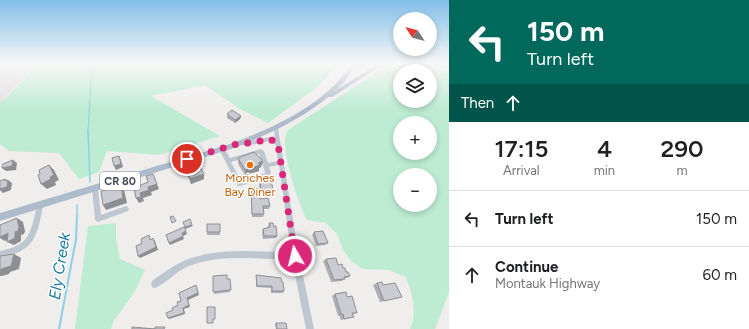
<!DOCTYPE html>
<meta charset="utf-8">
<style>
:root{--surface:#fff;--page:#f6f6f6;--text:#202124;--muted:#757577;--line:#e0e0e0}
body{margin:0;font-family:Figtree,sans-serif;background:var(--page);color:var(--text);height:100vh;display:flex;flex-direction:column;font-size:15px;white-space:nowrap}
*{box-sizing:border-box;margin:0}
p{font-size:13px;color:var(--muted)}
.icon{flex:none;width:22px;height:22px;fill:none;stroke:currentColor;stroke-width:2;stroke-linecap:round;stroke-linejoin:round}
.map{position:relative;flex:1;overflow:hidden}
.sheet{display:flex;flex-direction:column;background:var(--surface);width:300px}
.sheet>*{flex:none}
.banner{background:#00695c;color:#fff;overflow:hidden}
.needle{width:26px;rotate:306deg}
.tools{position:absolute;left:393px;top:12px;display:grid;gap:8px}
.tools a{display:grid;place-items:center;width:44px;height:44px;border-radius:50%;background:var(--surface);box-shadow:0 2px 6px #0003;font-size:20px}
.pin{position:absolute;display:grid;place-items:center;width:34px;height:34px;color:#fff;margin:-17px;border:2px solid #fff;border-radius:50%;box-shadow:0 1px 4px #0007}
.me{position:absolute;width:44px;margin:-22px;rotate:352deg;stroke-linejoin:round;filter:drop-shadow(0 0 3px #0008)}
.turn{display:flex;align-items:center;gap:14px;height:84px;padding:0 12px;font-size:18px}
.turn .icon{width:52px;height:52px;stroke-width:2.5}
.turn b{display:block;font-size:28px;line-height:34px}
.then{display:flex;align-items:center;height:38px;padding:0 12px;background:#0003;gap:8px;font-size:15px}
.eta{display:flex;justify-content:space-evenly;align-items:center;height:68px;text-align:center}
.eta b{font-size:24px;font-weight:600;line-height:28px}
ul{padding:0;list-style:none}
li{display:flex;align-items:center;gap:12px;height:56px;padding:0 12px;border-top:1px solid var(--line)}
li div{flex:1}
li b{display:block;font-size:15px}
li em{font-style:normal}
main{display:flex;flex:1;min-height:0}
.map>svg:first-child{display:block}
.education{fill:#e1dede}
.green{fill:#bdecd2;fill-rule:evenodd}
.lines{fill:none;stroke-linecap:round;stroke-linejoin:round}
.stream-far2{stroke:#8ccfe7;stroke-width:1}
.stream-far1{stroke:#8ccfe7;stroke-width:1.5}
.stream{stroke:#8ccfe7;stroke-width:2}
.minor{fill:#bec7cf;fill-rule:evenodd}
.major{fill:#aebbcb;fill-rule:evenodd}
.wall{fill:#aeafb5}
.shaded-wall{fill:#8d8f93}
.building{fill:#caccd2;stroke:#8d8f93}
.route{stroke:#db2777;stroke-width:7;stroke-dasharray:0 12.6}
.food-dot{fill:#e8710a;stroke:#fff;stroke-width:1.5}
.labels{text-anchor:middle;stroke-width:3;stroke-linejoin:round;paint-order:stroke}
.shield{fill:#fff;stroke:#7e848b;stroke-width:1}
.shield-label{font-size:11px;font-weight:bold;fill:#464f59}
.food-label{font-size:12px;fill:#c56008;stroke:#fff}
.near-water-label{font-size:16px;font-style:italic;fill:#137ba0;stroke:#fff}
</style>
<main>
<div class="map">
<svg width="449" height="329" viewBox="0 0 449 329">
<rect width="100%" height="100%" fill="#f0eded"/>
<path class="education" d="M0 64H36L0 103Z"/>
<path class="green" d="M38 64H341L317 87 268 123 240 109 205 85 151 96 220 136 159 155 107 151 99 172 79 179 59 153 9 151 0 144V102L4 100Z
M390 64H438L449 71V292L435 329H410C418 312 412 294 406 277L389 270 363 269 351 261 343 250 337 234 326 223 307 220C299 205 277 143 288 130ZM400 71H430V101H400ZM400 123H430V153H400ZM400 175H430V205H400Z
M116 223V238L120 259 145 270 135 291 113 322 111 329H75L88 226Z"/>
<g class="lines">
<path class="stream-far2" d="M426 64 449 77
M88 131 92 64"/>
<path class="stream-far1" d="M88 130 90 182
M77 217V205"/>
<path class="stream" d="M59 329 76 239 77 216"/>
<path class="minor" d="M439 64H444L449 67V69Z
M276 126 278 128 299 256 314 329H306L292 260C258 259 221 254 189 266 176 271 167 283 155 288L152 287 151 284 152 281C163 273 174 265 186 260 219 247 257 252 291 252L279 165 269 167 271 172 269 177 240 186H238L219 149 222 147 224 148 230 158 261 149 264 151 268 163 278 161 276 145 269 141C261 143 244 148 237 143L240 141H251L270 137 275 140 274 128ZM259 154 265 172V173L241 181 231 162Z
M95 186 97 187 98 189 101 215 126 206 128 207 129 209 128 211 98 222 96 221 95 219 92 189 93 187Z
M40 203 42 204 43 206C40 220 38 241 24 249 17 254 8 256 0 259V251C6 249 13 248 18 245 32 238 33 220 37 206L38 204Z"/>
<path class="major" d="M352 64H356L345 81 336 90 378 64H384L332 97H328C300 120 267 135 234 148L0 221V213L230 144C275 127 323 106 352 64Z"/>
</g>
<path class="wall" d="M227 114 241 116 240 119 235 123 227 118Z
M238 158 261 167 259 168V171L245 175 238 164Z
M184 165 204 174V179L191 184 185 170Z
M260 181 273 190 272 193H260L259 184Z
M251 188 260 199 270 206 269 209H264V214L263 217H252L251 191Z
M269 223 274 227 277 236 276 238 263 239 262 232 263 229 268 227Z
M220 224V235H207V232Z
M314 232 328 243 325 245 316 246 312 235Z
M326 259 338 265 343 268 350 276 347 278H344L345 279 342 281 331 282 323 261Z
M256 275 282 282 284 291 283 293H271V288L256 287Z
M213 276 227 279H230V292L214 294Z
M377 283 383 285 402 297 380 302 373 285Z
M335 294 347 297 357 313 352 314 354 317 341 320 339 315 338 316 332 296Z
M276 323 287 329H276L275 324Z"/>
<path class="shaded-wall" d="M241 116 240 119 235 123V120Z
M119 156 121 160 123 167 116 170 114 166Z
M13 160 17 163 16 170 6 171 2 168Z
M263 161 261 167 259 168V171L245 175V170L258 163Z
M49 165 54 170 59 180 55 182 56 185 47 189 41 184 50 177Z
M153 174 159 189 151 192 152 195 143 198 144 201 139 203 136 198 140 193 148 187Z
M204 174V179L191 184 190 179Z
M5 179 8 182V180L12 183 11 190 3 193 0 190V189Z
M121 185 124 190 127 203 106 210 103 205Z
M17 218 23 222 25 231 24 234 21 235V241L14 245 7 242 15 232Z
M192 225 193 226 185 229V227Z
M186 231 187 234 183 236 182 233Z
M8 233 14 237 5 241 0 238V237Z
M183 236 184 239 170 245 169 243Z
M153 238 155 241 158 250 140 258 138 256Z
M14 254 21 258 19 269 10 272 9 274 2 276H0V271L1 269Z
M196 285 199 295 188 300 190 307 184 309 185 314 169 319 168 318 183 308 187 298Z"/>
<path class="building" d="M232 110 241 116 235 120 227 114Z
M254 152 263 161 258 163 260 165 245 170 238 158Z
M119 156 121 164 114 166 112 158Z
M13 160 12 166 2 168 3 164Z
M197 161 204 174 190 179 184 165Z
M49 165 54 175 50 177 51 179 41 184 38 175 40 174 39 170Z
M153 174 157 184 148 187 149 190 140 193 141 197 136 198 134 188 148 182 146 176Z
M5 179V181L8 180 7 187 0 189V181Z
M271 180 273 190H261L260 181Z
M121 185 123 198 103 205 101 191Z
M258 187 260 199 268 198 270 206H263L264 214H252L251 188Z
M173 216 176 221 172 223 170 217Z
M17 218 19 227 18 231 15 232V238L7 242 8 233 0 237V225Z
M190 219 192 225 185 227 183 222Z
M269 223H273L274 227 276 226 277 236H264L263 229 270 227Z
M207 224H220V232H207Z
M184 227 186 231 182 233 183 236 169 243 166 235Z
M323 231 328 243 318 244 314 232Z
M149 235 150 240 153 238 156 247 138 256 136 246 142 243 141 239Z
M14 254 11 266 1 269V271H0V256Z
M336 258 338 265 342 264 343 268H345L346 272H348L350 276 344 277 345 279 334 280 326 259Z
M227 275V279H230L231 290 213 292V276Z
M256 275 281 278 282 282H283L284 291H272V286H257Z
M382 282 383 285 395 283 402 297 384 301 377 283Z
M196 285 198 293 187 298 189 305 183 308 184 313 168 318 166 313 173 310 172 308 178 305 177 302 181 301 179 293Z
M346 292 347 297 352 296 357 313H352L354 317 344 319 343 314H341L335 294Z
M207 307H215V319H213V323H207Z
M276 323H286L287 329H277Z
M132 327 155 329V327H165L164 329H132Z"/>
<linearGradient id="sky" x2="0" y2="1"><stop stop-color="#83bfe8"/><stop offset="0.58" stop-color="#f8f7f7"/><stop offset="1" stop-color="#f8f7f7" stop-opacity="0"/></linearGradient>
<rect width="449" height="110" fill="url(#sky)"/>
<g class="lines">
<path class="route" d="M187 159 240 143H251L270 139 278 144 295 256"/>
</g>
<circle class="food-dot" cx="250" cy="165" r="4"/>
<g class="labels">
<rect class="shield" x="100" y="172" width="40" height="18" rx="3"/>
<g class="shield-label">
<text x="120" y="185">CR 80</text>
</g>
<g class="food-label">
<text x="250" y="182">Moriches<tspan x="250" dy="14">Bay Diner</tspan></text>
</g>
<g class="near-water-label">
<text transform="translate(59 266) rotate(-81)" y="6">Ely Creek</text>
</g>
</g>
</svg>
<div class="tools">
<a><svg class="needle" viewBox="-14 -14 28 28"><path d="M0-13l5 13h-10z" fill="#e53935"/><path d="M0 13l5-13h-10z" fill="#757577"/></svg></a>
<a><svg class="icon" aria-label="layers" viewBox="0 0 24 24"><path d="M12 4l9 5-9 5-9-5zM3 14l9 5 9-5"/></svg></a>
<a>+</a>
<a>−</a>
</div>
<div class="pin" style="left:187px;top:159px;background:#d93025"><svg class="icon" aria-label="arrive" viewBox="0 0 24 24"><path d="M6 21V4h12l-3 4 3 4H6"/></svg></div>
<svg class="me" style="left:295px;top:256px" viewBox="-20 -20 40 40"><circle r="17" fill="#db2777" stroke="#fff" stroke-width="3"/><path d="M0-11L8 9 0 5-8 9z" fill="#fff"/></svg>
</div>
<section class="sheet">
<div class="banner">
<div class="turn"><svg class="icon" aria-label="left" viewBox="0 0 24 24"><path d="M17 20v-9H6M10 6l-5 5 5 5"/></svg><div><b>150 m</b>Turn left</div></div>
<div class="then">Then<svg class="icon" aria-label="ahead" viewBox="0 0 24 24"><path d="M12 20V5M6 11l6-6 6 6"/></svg></div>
</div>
<div class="eta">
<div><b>17:15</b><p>Arrival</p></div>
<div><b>4</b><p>min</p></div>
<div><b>290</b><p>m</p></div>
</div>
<ul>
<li><svg class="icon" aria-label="left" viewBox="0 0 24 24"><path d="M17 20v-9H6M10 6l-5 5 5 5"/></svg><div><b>Turn left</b></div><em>150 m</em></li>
<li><svg class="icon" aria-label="ahead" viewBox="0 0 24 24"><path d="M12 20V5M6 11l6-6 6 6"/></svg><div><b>Continue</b><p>Montauk Highway</p></div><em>60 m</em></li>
</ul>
</section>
</main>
